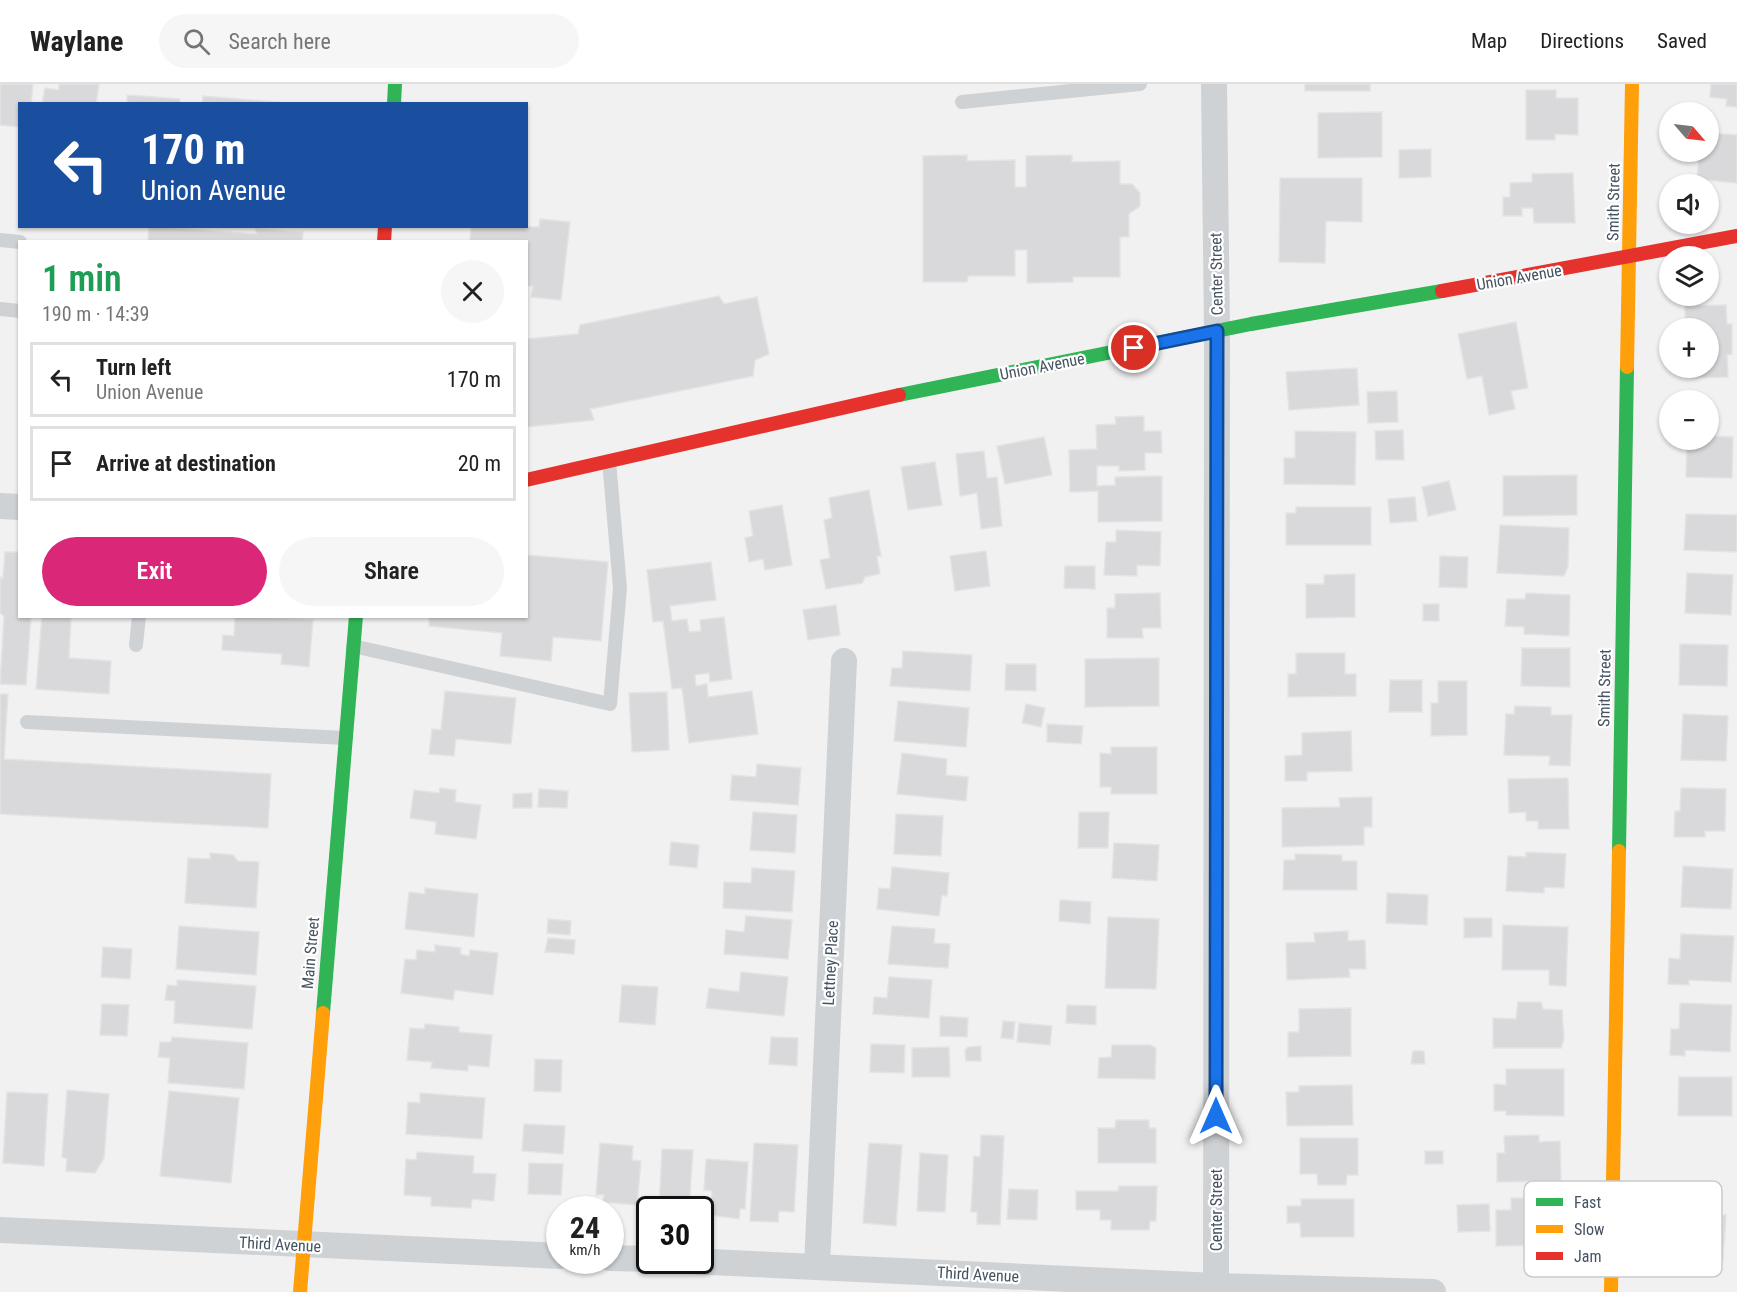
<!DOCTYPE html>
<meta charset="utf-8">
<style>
:root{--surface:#fff;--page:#f6f6f6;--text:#222;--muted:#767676;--line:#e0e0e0;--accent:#db2777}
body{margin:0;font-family:"Roboto Condensed",sans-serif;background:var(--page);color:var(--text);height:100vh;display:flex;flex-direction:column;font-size:22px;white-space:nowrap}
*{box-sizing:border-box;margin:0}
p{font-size:20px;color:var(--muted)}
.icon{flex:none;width:33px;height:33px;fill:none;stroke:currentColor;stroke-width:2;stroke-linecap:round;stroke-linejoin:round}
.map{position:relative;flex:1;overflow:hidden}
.details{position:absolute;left:18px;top:156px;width:510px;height:378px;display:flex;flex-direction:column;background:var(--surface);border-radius:0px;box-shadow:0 2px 4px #0004}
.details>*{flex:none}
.top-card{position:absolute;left:18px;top:18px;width:510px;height:126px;border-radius:0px;box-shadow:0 2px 4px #0004;background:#1a4fa0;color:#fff;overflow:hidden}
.needle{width:39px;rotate:118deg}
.controls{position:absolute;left:1659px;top:18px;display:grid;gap:12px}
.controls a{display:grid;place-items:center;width:60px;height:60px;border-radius:50%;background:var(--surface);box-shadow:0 2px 4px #0004;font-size:30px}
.speed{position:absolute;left:546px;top:1112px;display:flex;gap:12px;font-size:30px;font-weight:700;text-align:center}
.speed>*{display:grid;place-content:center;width:78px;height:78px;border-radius:50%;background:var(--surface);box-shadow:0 2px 4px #0004;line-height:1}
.speed small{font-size:15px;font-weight:400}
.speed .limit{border:3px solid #111;border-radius:9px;background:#fff;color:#111}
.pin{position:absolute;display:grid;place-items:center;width:51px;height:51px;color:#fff;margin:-26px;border:3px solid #fff;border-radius:50%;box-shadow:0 2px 6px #0007}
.me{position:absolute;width:66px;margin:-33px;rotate:0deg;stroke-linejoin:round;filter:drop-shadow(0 0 4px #0008)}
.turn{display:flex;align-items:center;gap:21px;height:126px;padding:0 24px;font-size:27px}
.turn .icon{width:78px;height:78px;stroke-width:2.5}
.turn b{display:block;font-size:42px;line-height:51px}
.round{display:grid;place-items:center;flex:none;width:63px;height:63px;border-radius:32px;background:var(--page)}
.summary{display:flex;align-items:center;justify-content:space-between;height:102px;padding:0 24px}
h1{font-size:36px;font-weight:600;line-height:45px;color:#1e9e55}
.cta{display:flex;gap:12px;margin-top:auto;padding:12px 24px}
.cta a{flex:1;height:69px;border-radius:36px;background:var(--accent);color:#fff;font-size:24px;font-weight:600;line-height:69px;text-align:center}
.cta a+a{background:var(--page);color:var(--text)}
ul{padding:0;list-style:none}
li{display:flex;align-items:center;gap:18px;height:75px;margin:0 12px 9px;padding:0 12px;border:3px solid var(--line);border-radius:0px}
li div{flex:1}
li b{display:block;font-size:22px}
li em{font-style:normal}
header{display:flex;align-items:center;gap:36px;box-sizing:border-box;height:84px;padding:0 30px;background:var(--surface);border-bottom:2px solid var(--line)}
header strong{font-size:28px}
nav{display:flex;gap:33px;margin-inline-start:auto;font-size:21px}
.search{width:420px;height:54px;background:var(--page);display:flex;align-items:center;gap:15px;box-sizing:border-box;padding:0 21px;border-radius:33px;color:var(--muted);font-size:22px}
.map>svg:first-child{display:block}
.building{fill:#d9d9db;stroke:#e3e3e4;stroke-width:1.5}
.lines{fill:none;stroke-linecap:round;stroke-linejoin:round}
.lane{stroke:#cfd2d5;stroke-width:14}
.street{stroke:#cfd2d5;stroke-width:26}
.fast{stroke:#30b455;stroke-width:14}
.slow{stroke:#ff9f0a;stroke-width:14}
.jam{stroke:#e5322d;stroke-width:14}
.route-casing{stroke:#114b97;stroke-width:15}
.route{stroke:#1a73e8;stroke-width:10}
.labels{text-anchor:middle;stroke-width:4.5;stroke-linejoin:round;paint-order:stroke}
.street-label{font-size:16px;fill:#455260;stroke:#fff}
.key{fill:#fff;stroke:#c7cbcf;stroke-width:1.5}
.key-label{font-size:16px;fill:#455260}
</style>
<header>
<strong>Waylane</strong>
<div class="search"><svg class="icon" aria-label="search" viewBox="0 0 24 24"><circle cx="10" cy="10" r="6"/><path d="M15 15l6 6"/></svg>Search here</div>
<nav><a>Map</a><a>Directions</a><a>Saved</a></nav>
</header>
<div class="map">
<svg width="1737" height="1208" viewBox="0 0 1737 1208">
<rect width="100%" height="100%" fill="#f2f1f1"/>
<path class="building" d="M0 0H33L31 20H20V43L0 41Z
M59 0H99L96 20H42L45 4 59 6Z
M1305 0H1370V7H1305Z
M1711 0H1737V23L1726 22 1727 15 1710 13Z
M1526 6H1556V14H1578V51L1555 50V56H1526Z
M127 11 180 15 179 20H127Z
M203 12 299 20H202Z
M1382 28V73L1318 74V29Z
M1708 49 1737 51V99L1697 95 1699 68H1708Z
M1431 65V93L1399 94V66Z
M967 71V77L1015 76V103H1026V72L1072 71V78L1120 77V100H1132L1140 109V122L1129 130V153H1120V193H1073V198L1027 199V166H1015V192H968L967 198H923V72Z
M1573 89 1575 139H1534L1533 124H1522V132H1503V113H1510V99L1532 98V90Z
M1280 94H1362V138L1326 137 1325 179 1279 178Z
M540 135 570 138 561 216 531 213 533 202H526V158H470L471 142 539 143Z
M149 142 256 150V145L303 148 302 158H148Z
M719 212 724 220 757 213 769 270 755 276 753 292 590 325 594 336 526 343V255L578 250 580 241Z
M1726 221 1727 240H1732V270L1727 271 1728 293 1692 294 1691 284H1708V244H1685V222Z
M1516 238 1528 304 1511 307 1515 325 1489 331 1482 292 1467 295 1458 250Z
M1357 284 1359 321 1289 326 1286 288Z
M1397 307 1398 338 1368 339 1367 308Z
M1144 332V347H1161L1162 369H1145V386L1119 387V382H1097V402L1115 401V393L1162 392V437L1098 438V407L1070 408 1069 366 1097 365 1096 341 1116 340 1115 333Z
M1403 346 1404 376H1376L1375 347Z
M1295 347 1356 348 1355 401 1284 400V374H1295Z
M1708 352 1733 353 1732 394 1686 393 1687 356H1708Z
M1044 353 1052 391 1005 400 997 362Z
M984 367 987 394 997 393 1002 442 981 445 977 409 960 412 956 370Z
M935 378 942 421 908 426 901 383Z
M1577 391V431L1503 432V392Z
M1449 397 1456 426 1428 432 1422 403Z
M869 406 881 472H877L880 490 865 493 862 499 826 505 820 476 830 474 824 436 832 434 829 414Z
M1415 413 1417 437 1390 439 1388 415Z
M782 421 792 481 765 486 763 475 749 478 745 454 753 452 749 427Z
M1296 423H1371V461H1286V429H1296Z
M1686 430 1737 431V468L1684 466Z
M1500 441 1569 444 1568 482 1564 492 1497 489Z
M1116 446 1161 448 1160 482 1137 481V492L1104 491 1106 458H1116Z
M986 467 990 502 955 507 950 472Z
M5 468H20V532H31L26 601 0 600 4 532 0 529V493L3 494Z
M526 471 608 478 601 557 553 553 551 577 500 572 502 549 429 542V532H526Z
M1440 472 1468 473 1467 504 1439 503Z
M711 478 716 516 670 522 672 537 687 535 689 548 701 547 700 536 724 533 732 595 710 598 709 589 695 591 696 602 707 600 708 613 752 607 758 650 689 659 682 604 672 605 663 537 653 538 647 486Z
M1065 482H1095V505L1064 504Z
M1687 489 1733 491 1731 531 1685 529Z
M1355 490V533L1306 534V500H1324V491Z
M1160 509 1161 544H1142L1143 554H1107V524H1115V510Z
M1526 509 1570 511 1569 552 1524 550V543L1505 542 1507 515H1525Z
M1423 520H1439V537H1423Z
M836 521 840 551 808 556 803 526Z
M42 532H81L71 533 69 574 111 577 109 610 36 605Z
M235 532 313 536 309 583 281 580 282 570 222 566 223 551 234 552Z
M1680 560 1728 561 1727 602 1679 601Z
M1522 564H1570V603L1521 602Z
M903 567 972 571 970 607 890 602 892 584H902Z
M1296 569H1345V590H1356V612L1288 613V590H1296Z
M1159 574V622L1085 623V575Z
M1006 580H1036V607L1005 606Z
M1390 596H1422V628H1389Z
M1438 597H1467V651L1431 652V619H1438Z
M445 607 516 614 511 660 456 655 454 672 429 670 432 645 441 646Z
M667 608 669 666 632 668 629 609Z
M0 610H8L4 675 271 690 268 744 0 730Z
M898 617 969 624 966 663 894 657Z
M1026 620 1045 624 1041 643 1022 639Z
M1515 622 1551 623V631H1572L1570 682 1549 681 1550 672 1504 671 1506 630H1514Z
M1683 630 1728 632 1726 677 1681 676Z
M1047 640 1083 642 1081 660 1047 658Z
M1351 647 1352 687 1307 688V697H1285V672L1302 671V649Z
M1111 663H1157V710H1111V703H1100V669L1111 670Z
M902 669 947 675 946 691 968 693 966 717 897 710Z
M757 680 801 684 798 721 730 716 732 691 756 693Z
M1568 694 1569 745H1538V737H1526V728L1509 729 1508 695Z
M440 704 456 706 455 718 481 721 476 755 435 750 436 738 410 734 414 706 439 709Z
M1681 704 1726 705 1725 747H1705V753H1674L1675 727H1680Z
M539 705 568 707 567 724 538 723Z
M532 709V724H513V710Z
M1372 713V743H1364V761L1282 763V724L1340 723 1339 714Z
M753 728 797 731 795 769 750 766Z
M1079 728H1109L1108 764H1078Z
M896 730 943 732 941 772 894 770Z
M671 758 699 761 697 784 669 781Z
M1114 759 1159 761 1157 797 1112 794Z
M1526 768 1566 770 1564 804 1544 803V809L1506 807 1508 772 1526 773Z
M210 769 233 771 238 777 259 778 256 824 185 819 188 774 210 775Z
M1295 770 1342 771V777H1357V806H1283L1284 776H1295Z
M1683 782 1733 785 1731 825 1681 823Z
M892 783 949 789 947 812 942 811 939 832 877 825 879 804 890 805Z
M752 784 795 787 792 828 723 824 724 798 751 799Z
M425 804 478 810 474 853 405 845 409 808 425 810Z
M1387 809 1428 811 1427 841 1386 839Z
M1060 816 1091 818 1090 840 1059 837Z
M746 832 792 836 788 875 724 870 726 846 744 848Z
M1108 833 1159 835 1156 905 1105 904Z
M1464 834H1492V853L1464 854Z
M548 835 571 837 570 851 547 849Z
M1503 841 1568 843 1566 902 1549 901V886H1502Z
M179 842 259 848 256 891 176 885Z
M892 842 935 845 934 859 950 860 948 884 888 880Z
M1348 847V857L1365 856 1366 885H1349L1350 893 1287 896 1286 859 1315 858 1314 849Z
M1681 850 1734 852 1731 898 1689 896V901L1668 900 1669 874 1680 875Z
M548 854 575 856 574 870 545 868Z
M435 861 461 864 460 870 469 872 470 866 498 869 493 911 455 906 453 916 401 909 405 875 416 876 417 866 435 868Z
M103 863 132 865 130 895 101 893Z
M741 888 788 893 784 932 706 924 709 904 739 908Z
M889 893 932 896 929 934 873 930 874 913 887 914Z
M177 896 256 902 252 945 174 939 175 917 165 916 167 901 177 902Z
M622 901 658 903 655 941 619 938Z
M1518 918H1541L1543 925 1562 926 1564 955 1561 964H1493V934L1516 935Z
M1680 919 1732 921 1730 968 1685 966V972L1670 971 1671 945H1679Z
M102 920 129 921 127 952 100 951Z
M1067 921 1096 922V941L1066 939Z
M1351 924V972L1288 973V948H1299V925Z
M940 932 968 934 967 953 940 952Z
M1003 937 1015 938 1013 955 1001 954Z
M1019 939 1052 942 1050 961 1017 958Z
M425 940 459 943V948L492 951 489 983 468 981V987L431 984 432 978 407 976 410 944 424 945Z
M172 953 248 959 244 1005 168 999 170 974 158 973 160 958H171Z
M771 953 798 954 797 982 769 980Z
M871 960 905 961 904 989 870 988Z
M1112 961H1150L1156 964 1155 995 1098 994 1099 974 1111 973Z
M981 962V977H966L965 966 968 963Z
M949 963 950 993H912V964Z
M1413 967H1424L1425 980H1411Z
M535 975 562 976 561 1008 534 1007Z
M1506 985H1564V1032L1506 1031V1027H1494V1000L1506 1001Z
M1679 993H1732V1032H1678Z
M1352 1001 1353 1041 1287 1042 1286 1008H1299V1002Z
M67 1006 109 1010 104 1074 95 1089 66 1087 67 1075 62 1073Z
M169 1007 239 1014 231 1099 160 1092Z
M7 1008 48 1010 44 1082 3 1079Z
M420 1009 485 1014 482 1055 406 1050 408 1018 420 1019Z
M1116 1036H1149V1044H1156V1079H1098V1044H1115Z
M524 1040 565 1042 563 1070 522 1067Z
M981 1051 1004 1052 1000 1141 977 1140V1128H971L974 1072 980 1073Z
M1539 1051V1058L1560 1057 1561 1097 1497 1098V1069H1505L1504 1052Z
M1300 1054H1358V1091H1347L1346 1101H1318L1317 1090H1300Z
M600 1059 633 1062 632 1076 641 1077 637 1121 603 1118 604 1111H596Z
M754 1059 798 1061 794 1128 779 1127 778 1138 750 1137Z
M869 1059 902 1061 896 1142 863 1139Z
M662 1065 693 1066 689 1125H659Z
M1425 1067H1443V1080H1425Z
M417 1068 474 1072 473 1089 496 1090 494 1117 472 1115 471 1124 431 1122V1113L404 1111 406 1075 416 1076Z
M920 1069 948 1071 945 1128 917 1127Z
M706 1075 748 1078 745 1125H740L739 1135 710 1131 712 1107 704 1106Z
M529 1079 563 1080 561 1111 528 1110Z
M1119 1102H1157L1156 1137H1150L1149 1146H1111V1136H1100V1126H1076V1107H1118Z
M1009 1105 1038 1106 1037 1136 1007 1135Z
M1511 1114H1536V1125H1560V1161L1496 1162V1126H1511Z
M1301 1115H1354V1153H1301L1300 1139H1287V1122H1301Z
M1489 1120 1490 1147 1458 1148 1457 1121Z
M1681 1120 1700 1121V1129L1726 1131 1723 1177 1690 1175V1181L1664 1180 1666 1150H1680Z"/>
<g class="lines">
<path class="lane" d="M962 18 1140 0
M0 156 20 158
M0 225 20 227
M136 561 139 532
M353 562 610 620 620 504 609 377
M27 638 345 654"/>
<path class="street" d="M1214 0 1217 247 1216 1208
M0 422 20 423
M0 1146 560 1172
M610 1174 650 1175
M667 1176 1216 1202 1433 1208
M817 1182 844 577"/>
<path class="fast" d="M394 20 395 0
M899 311 1251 240 1442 207
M1619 767 1627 283
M323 929 356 532"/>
<path class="slow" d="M1627 283 1632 0
M300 1208 323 929
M1611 1208 1619 767"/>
<path class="jam" d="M384 158 385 142
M1442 207 1737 152
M526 396 899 311"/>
</g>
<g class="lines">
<g class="route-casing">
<path id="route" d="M1134 264 1217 247 1216 1032"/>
</g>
<use href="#route" class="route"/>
</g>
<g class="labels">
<g class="street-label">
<text transform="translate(1613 118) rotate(-89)" y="6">Smith Street</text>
<text transform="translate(1216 190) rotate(-91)" y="6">Center Street</text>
<text transform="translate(1519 193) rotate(-10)" y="6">Union Avenue</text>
<text transform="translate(1042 282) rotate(-11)" y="6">Union Avenue</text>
<text transform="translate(1604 604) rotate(-89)" y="6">Smith Street</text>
<text transform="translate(310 869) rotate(-85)" y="6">Main Street</text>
<text transform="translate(830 879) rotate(-87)" y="6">Lettney Place</text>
<text transform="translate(1216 1126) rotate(-90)" y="6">Center Street</text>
<text transform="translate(280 1160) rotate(3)" y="6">Third Avenue</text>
<text transform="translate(978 1190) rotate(3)" y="6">Third Avenue</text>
</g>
</g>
<rect x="1524" y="1097" width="198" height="96" rx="9" class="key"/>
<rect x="1536" y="1114" width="27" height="8" fill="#30b455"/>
<rect x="1536" y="1141" width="27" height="8" fill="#ff9f0a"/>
<rect x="1536" y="1168" width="27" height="8" fill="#e5322d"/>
<g class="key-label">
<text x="1574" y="1124">Fast</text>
<text x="1574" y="1151">Slow</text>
<text x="1574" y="1178">Jam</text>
</g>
</svg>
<div class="controls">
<a><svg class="needle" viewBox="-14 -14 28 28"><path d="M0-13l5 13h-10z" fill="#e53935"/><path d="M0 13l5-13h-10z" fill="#767676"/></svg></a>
<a><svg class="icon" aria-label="sound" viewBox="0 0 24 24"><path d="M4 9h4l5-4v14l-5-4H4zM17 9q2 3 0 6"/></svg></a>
<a><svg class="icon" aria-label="layers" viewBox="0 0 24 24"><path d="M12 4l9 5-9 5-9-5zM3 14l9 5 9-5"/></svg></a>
<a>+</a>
<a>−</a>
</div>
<div class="speed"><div>24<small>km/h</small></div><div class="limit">30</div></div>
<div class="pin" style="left:1134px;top:264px;background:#d93025"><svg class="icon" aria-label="arrive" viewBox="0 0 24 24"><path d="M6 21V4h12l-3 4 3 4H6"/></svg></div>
<svg class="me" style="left:1216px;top:1032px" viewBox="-20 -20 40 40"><path d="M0-17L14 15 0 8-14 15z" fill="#1a73e8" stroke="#fff" stroke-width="4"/></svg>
<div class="top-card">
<div class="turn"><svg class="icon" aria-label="left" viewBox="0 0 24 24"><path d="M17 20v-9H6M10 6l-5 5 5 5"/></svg><div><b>170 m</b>Union Avenue</div></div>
</div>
<section class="details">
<div class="summary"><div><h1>1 min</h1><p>190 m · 14:39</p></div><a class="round"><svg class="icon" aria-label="close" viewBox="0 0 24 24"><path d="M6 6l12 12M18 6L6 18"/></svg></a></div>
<ul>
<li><svg class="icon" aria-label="left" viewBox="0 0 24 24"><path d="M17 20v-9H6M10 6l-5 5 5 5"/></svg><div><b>Turn left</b><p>Union Avenue</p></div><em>170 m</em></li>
<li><svg class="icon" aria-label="arrive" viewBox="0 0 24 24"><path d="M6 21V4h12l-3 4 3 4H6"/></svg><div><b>Arrive at destination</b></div><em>20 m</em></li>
</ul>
<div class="cta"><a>Exit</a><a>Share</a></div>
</section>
</div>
